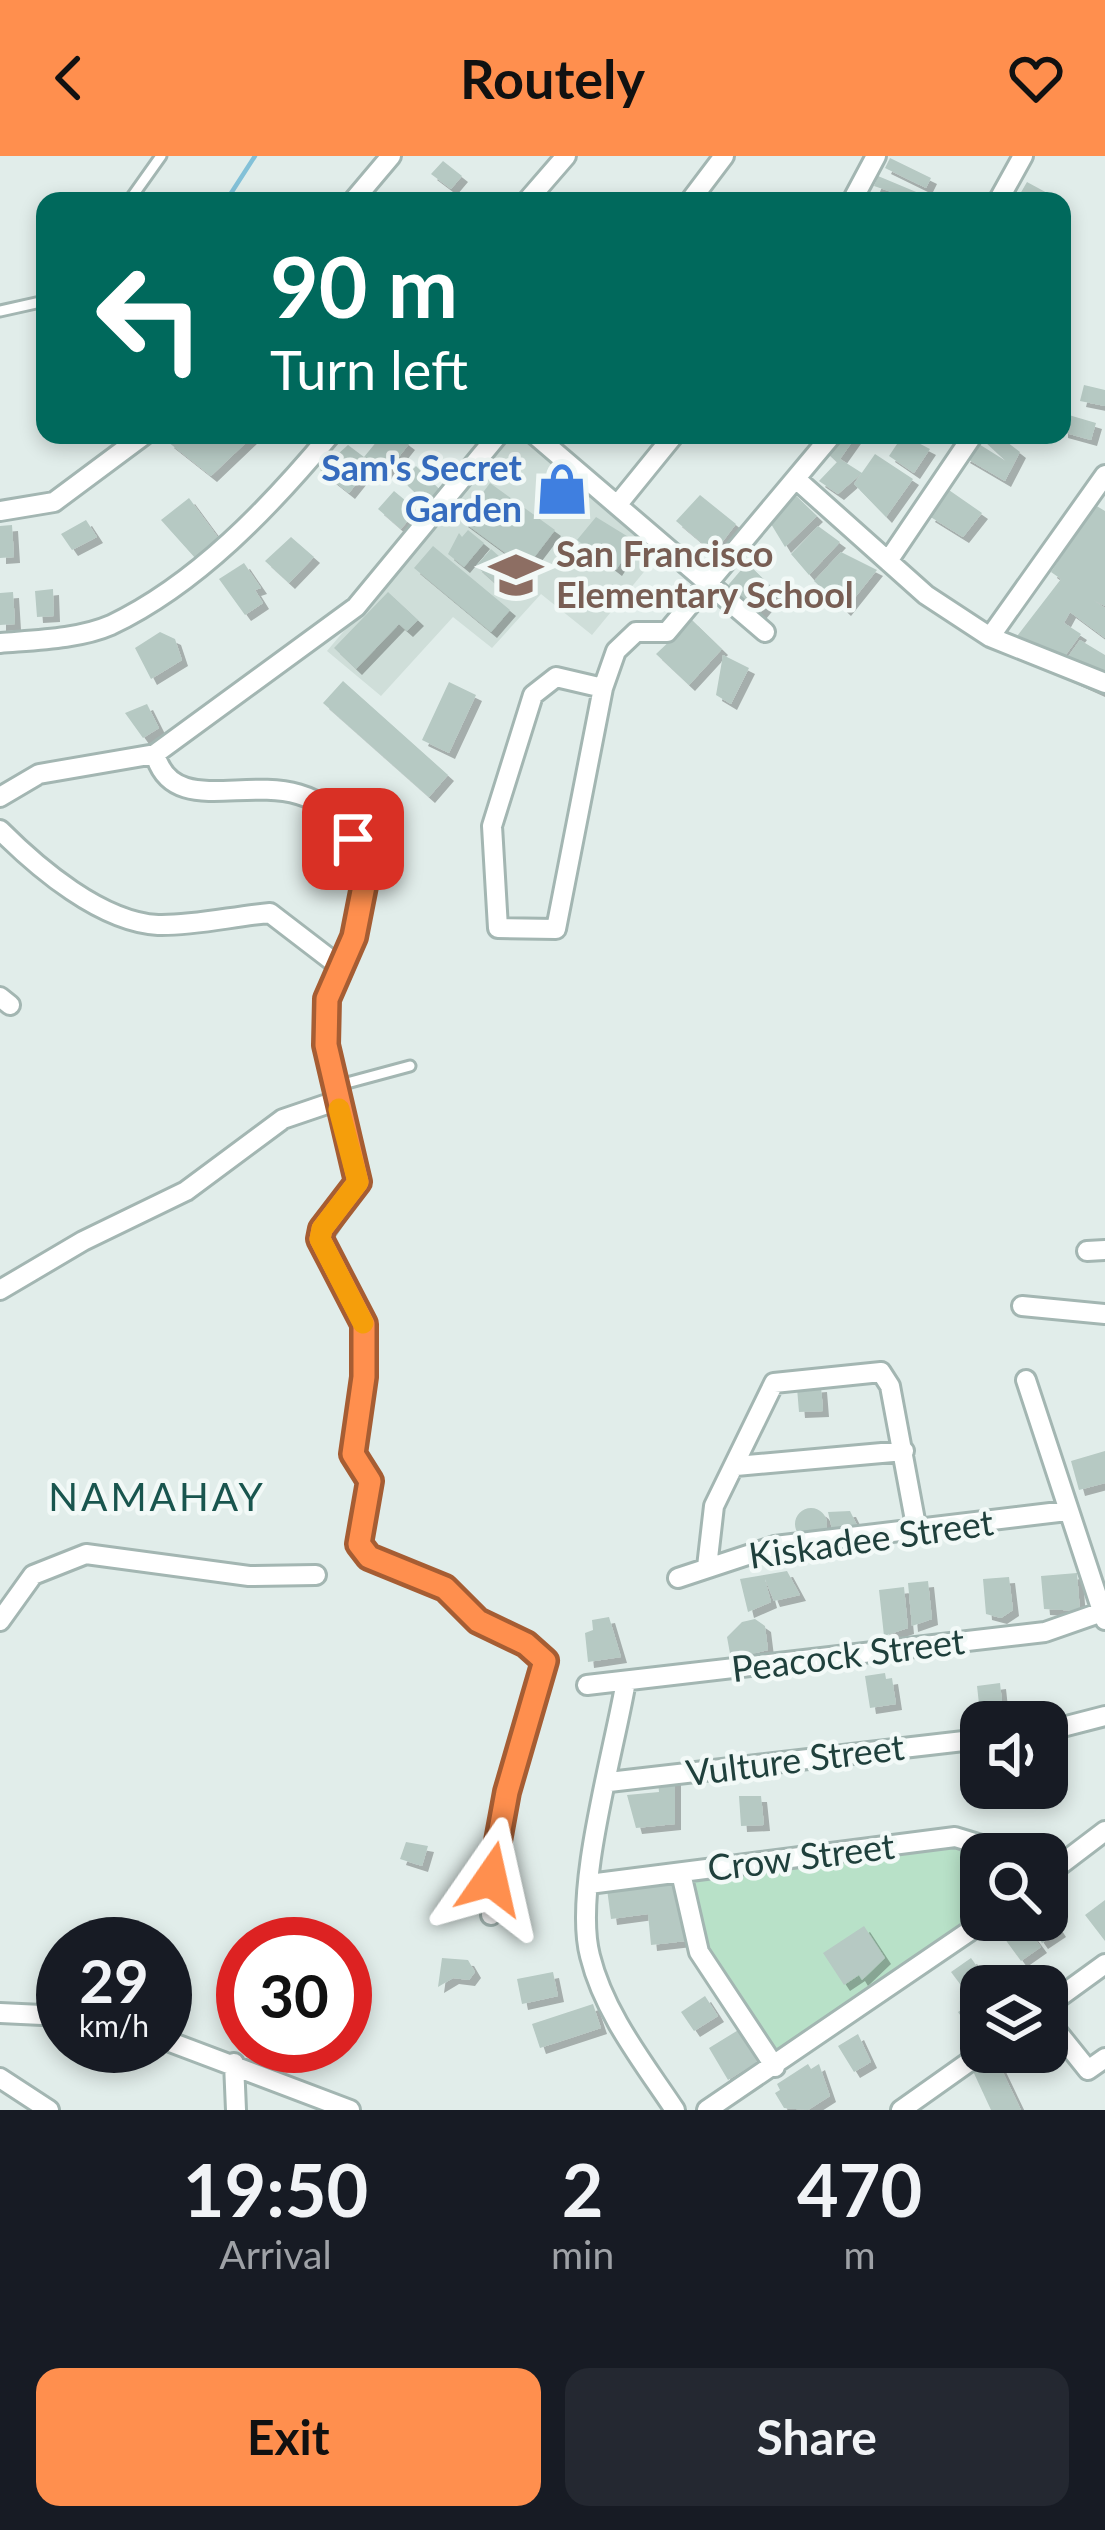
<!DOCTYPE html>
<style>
:root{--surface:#171b24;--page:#242831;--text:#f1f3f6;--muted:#9ea1a6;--accent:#ff8f4e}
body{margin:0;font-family:Lato,sans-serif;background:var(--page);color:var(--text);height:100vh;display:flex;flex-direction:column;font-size:45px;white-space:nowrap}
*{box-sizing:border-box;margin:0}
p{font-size:39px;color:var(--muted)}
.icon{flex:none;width:66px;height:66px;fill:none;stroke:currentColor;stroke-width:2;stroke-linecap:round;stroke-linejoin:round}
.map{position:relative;height:1954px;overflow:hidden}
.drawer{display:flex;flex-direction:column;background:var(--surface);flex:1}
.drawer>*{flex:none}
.banner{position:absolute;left:36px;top:36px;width:1035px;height:252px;border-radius:24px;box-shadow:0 6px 18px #0003;background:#00695c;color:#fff;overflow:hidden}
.fabs{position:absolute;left:960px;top:1545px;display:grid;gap:24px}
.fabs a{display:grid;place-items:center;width:108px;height:108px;border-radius:24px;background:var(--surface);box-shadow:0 6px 18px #0003;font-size:60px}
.speed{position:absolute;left:36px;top:1761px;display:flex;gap:24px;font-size:60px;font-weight:700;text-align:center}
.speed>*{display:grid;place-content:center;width:156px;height:156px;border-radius:50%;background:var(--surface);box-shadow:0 6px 18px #0003;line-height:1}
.speed small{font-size:30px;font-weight:400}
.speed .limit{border:18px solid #d22;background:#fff;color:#111}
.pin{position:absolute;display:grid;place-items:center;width:102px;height:102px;color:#fff;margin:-51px;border-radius:24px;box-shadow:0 6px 18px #0006}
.me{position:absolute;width:132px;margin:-66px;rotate:11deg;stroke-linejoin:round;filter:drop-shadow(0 0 9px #0008)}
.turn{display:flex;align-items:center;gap:42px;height:252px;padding:0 36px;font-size:54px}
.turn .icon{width:156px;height:156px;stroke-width:2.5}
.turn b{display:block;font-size:84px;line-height:102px}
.eta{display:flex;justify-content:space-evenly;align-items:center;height:204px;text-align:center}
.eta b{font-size:72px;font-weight:700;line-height:84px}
.primary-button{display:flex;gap:24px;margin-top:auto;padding:24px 36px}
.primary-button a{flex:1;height:138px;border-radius:24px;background:var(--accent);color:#111;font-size:48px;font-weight:700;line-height:138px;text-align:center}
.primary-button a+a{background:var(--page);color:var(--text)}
header{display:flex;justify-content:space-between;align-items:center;height:156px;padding:0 36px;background:var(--accent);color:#111;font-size:54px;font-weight:700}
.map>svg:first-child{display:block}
.built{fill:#cfded9}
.green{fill:#b8e1c8}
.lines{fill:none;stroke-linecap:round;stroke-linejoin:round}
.stream{stroke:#83c1d8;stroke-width:4.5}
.building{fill:#b6c9c3;filter:url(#shadow)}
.service-casing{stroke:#a3b6b2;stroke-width:15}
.minor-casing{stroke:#a3b6b2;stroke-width:24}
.service{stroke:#fff;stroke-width:9}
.minor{stroke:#fff;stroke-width:18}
.route-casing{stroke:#a65d33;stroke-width:30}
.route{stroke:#ff8f4e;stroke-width:21}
.slow{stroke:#f59e0b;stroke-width:21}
.labels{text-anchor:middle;stroke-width:9;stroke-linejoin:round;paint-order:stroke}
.shop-label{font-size:36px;font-weight:bold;fill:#366cbe;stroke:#f2f9f7;text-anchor:end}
.education-label{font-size:36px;font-weight:bold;fill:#785e54;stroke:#f2f9f7;text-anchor:start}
.street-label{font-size:36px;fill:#1f403c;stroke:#f2f9f7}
.neighbourhood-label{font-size:39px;letter-spacing:3px;fill:#19554e;stroke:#f2f9f7}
</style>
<header><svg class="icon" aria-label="back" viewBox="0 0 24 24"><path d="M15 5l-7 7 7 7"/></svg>Routely<svg class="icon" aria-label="heart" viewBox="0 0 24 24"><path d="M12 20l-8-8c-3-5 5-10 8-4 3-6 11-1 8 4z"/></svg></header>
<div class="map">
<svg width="1105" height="1954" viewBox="0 0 1105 1954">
<defs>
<filter id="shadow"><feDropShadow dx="6" dy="6" stdDeviation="0" flood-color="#0004"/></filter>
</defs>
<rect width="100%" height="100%" fill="#e1edea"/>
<path class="built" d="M509 279H521L657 400 592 479 541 438 492 492 453 461 381 540 327 495Z"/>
<path class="green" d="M954 1691 993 1698H981V1761L778 1901 706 1791 692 1725Z"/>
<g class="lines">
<path class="stream" d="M226 45 255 0"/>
</g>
<path class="building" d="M890 2 931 22 926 32 885 12Z
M443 5 462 20 451 33 431 18Z
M878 20 921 38 918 45 874 30Z
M1027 26 1062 45H1033L1020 38Z
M1084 229 1105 234V250L1080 245Z
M1062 257 1096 267 1091 284 1062 276Z
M174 279 225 283 254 279 211 320 168 286Z
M382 279H397L409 288 386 317 373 307 349 337 320 314 348 289 364 301Z
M836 279H857L840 303 862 317 838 338 819 325 837 306 822 292Z
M903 279 930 293 914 317 889 300Z
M978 279H998L1020 296 1005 325 964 301 974 285 1006 305Z
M875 298 913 323 886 361 854 328Z
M416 310 439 333 426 347 402 324Z
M490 327 555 374 526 412 462 365Z
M946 332 982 357 963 381 929 360Z
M394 335 417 354 401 373 378 353Z
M791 335 817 360 785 391 768 363Z
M700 339 736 368 714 397 676 365Z
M189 342 220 384 196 403 161 364Z
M1095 349 1105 355V450L1093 444 1105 452V482L1070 456 1064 467 1081 478 1054 515 1011 488 1061 423 1051 416Z
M596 361 635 385 616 414 577 384Z
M86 364 97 381 72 394 61 378Z
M12 369 14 401 0 402V370Z
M818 370 840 386 809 419 791 398Z
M468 374 484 387 464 411 448 398 459 377 462 381Z
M291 381 314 401 289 427 265 405Z
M433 390 510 454 491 476 414 412Z
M491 393 510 410 495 427 476 410Z
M841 396 877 414 845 454 814 425Z
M244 407 261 432 255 434 263 447 245 459 219 423Z
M747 407 777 436 756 462 724 434Z
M53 433 54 460 37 461 35 435Z
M13 436 15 468 0 469V437Z
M388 436 418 464 407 475 399 468 356 513 334 492Z
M692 464 722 493 689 529 656 498Z
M160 476 175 483 182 504 151 523 135 492Z
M1080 484 1105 499V527L1099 535 1057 516Z
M723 499 749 512 731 548 716 539Z
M343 525 448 619 429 641 323 547Z
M449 526 476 539 449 597 422 584Z
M147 548 159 572 143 582 125 557Z
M821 1230 823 1255 799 1256 797 1232Z
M1105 1295V1327L1079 1334 1071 1305Z
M795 1368a16 16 0 1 1 32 0a16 16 0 1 1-32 0Z
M850 1355 858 1371 832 1373 828 1356Z
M787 1415 800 1439 774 1445 765 1423 771 1446 748 1456 740 1423Z
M1077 1417 1080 1455 1044 1453 1041 1420Z
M1009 1421 1013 1454 1001 1462 986 1458 983 1423Z
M928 1425 932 1463 912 1470 908 1427Z
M904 1431 908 1472 884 1480 879 1434Z
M609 1461 621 1501 588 1506 585 1477 593 1474 592 1464Z
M755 1463 765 1470 768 1494 731 1503 727 1481 742 1466Z
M885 1517 886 1523 892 1522 896 1548 870 1552 865 1520Z
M1000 1527 1004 1564 981 1566 977 1530Z
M675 1623V1668L636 1672 627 1639 659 1636 658 1625Z
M739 1640H761L764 1669 741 1670Z
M406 1686 428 1690 422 1710 400 1703Z
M678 1724 686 1785 651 1789 648 1758 611 1763 607 1733Z
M1105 1744V1785L1085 1759Z
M1047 1755 1060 1775 1042 1787 1026 1764H1047Z
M999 1764H1021L1041 1791 1021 1805 994 1768Z
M864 1770 885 1802 862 1824 859 1819 844 1829 823 1797Z
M442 1802 468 1804 475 1816 469 1824 453 1822 438 1831Z
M971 1802 988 1826 969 1840 951 1816Z
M553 1816 558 1840 522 1848 517 1823Z
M705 1840 718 1860 694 1875 681 1856Z
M972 1847 981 1859V1877L975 1881 958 1856Z
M593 1848 601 1872 540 1892 532 1868Z
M740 1873 757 1906 728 1924 709 1892Z
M858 1878 871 1906 854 1916 838 1890Z
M991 1900 999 1908 1021 1954H991L972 1913Z
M808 1908 811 1913 819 1908 830 1940 808 1954 784 1952 775 1937 780 1934 777 1928Z"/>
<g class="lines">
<g class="service-casing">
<path id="service" d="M129 45 161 0
M0 155 45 145
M332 931 410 910"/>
</g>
<g class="minor-casing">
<path id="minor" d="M353 45 391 0
M527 45 566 0
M690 45 724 0
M852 45 876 0
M998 45 1023 0
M535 279 765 476
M796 323 926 439 990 481 1105 527
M618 348 674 279
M0 355 54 346 144 279
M888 405 973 279
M990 481 1105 319
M0 487C35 484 79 483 111 469 197 428 270 351 330 279
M603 532 556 521 533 539 492 670 498 772 556 773 603 532 616 495 636 476H667L832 279
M155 598C178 681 297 583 353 683 375 722 359 777 342 815 337 826 329 836 327 848 319 911 347 966 358 1026L320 1083 363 1168 364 1221 353 1298 370 1326 359 1388 369 1401 445 1432 478 1465 527 1488 545 1505C524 1589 492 1671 491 1759
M0 641 39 618 155 598 356 451 498 279
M0 674C38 712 101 766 158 769 194 770 234 760 270 757L343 813
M0 841 10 849
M1087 1095 1105 1094
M0 1134 83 1085 186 1035 283 963 336 945
M1022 1150 1105 1158
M1026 1224 1105 1464
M736 1310 904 1295
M707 1411 714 1350 774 1227 881 1216 890 1230 917 1375
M678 1422 775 1390 1067 1355
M0 1465 33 1419 86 1398 249 1420 316 1419
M626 1525C614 1596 573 1735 590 1800 604 1857 643 1906 675 1954
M587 1529 1045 1476 1105 1455
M1047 1575 1105 1560
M609 1626 981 1583
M681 1717 699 1796 775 1911
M1047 1719 1105 1675
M589 1728 955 1681 1011 1698
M1047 1850 1105 1808
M0 1857 63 1860
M1047 1863 1088 1914 1105 1902
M165 1884 350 1954
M234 1907 236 1954
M0 1922 49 1954
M707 1954 986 1764
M901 1954 983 1896"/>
</g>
<use href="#service" class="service"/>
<use href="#minor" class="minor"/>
</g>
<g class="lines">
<g class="route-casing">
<path id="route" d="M353 683 365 725 354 781 327 843 326 889 358 1026 322 1073 320 1083 364 1168V1221L353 1298 370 1325 359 1388 369 1401 445 1432 478 1465 526 1488 545 1505 507 1636 491 1723"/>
</g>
<use href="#route" class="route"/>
<path class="slow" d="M339 953 358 1026 322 1073 320 1083 363 1167"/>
</g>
<defs>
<g id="shop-bare" transform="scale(4.14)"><path d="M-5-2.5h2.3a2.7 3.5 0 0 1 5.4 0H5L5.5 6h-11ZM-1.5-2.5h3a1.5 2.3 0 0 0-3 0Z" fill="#3f7fe0" stroke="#f2f9f7" stroke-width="2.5" paint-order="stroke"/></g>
<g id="school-bare" transform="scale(4.14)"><path d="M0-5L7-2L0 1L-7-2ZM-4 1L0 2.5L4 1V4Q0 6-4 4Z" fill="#8d6e63" stroke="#f2f9f7" stroke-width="2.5" paint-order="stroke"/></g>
</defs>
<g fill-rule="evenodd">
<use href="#shop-bare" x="562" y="333"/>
<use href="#school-bare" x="516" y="419"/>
</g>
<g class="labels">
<g class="shop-label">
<text x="522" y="325">Sam's Secret<tspan x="522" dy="41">Garden</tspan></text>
</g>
<g class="education-label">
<text x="556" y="411">San Francisco<tspan x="556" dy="41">Elementary School</tspan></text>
</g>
<g class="street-label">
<text transform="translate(871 1383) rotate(-8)" y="13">Kiskadee Street</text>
<text transform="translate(848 1499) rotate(-7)" y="13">Peacock Street</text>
<text transform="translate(795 1604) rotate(-7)" y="13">Vulture Street</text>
<text transform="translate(801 1701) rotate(-7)" y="13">Crow Street</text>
</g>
<g class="neighbourhood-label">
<text x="157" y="1355">NAMAHAY</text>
</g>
</g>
</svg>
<div class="fabs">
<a><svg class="icon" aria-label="sound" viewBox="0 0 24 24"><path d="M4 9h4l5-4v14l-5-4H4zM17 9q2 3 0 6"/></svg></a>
<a><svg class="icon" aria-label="search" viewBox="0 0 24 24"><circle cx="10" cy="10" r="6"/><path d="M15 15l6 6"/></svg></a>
<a><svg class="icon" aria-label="layers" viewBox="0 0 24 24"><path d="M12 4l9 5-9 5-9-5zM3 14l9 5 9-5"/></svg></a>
</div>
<div class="speed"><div>29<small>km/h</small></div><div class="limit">30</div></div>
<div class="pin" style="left:353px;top:683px;background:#d93025"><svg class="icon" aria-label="arrive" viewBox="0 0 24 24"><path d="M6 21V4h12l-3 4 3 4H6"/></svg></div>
<svg class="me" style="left:491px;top:1723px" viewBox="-20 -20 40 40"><path d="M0-17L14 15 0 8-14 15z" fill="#ff8f4e" stroke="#fff" stroke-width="4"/></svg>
<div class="banner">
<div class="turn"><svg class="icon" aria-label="left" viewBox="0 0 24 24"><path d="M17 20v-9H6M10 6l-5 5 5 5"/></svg><div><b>90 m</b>Turn left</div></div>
</div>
</div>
<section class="drawer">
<div class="eta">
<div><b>19:50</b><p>Arrival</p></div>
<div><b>2</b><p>min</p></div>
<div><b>470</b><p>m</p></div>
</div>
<div class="primary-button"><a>Exit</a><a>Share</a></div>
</section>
